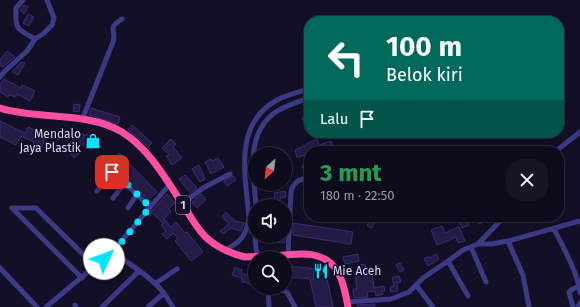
<!DOCTYPE html>
<html lang="id">
<meta charset="utf-8">
<style>
:root{--surface:#0e0b1c;--page:#171425;--text:#f1f3f6;--muted:#9b9ba3;--line:#2e2b3b}
body{margin:0;font-family:"Fira Sans",sans-serif;background:var(--page);color:var(--text);height:100vh;display:flex;flex-direction:column;font-size:15px;white-space:nowrap}
*{box-sizing:border-box;margin:0}
p{font-size:13px;color:var(--muted)}
.icon{flex:none;width:22px;height:22px;fill:none;stroke:currentColor;stroke-width:2;stroke-linecap:round;stroke-linejoin:round}
.map{position:relative;flex:1;overflow:hidden}
.panel{position:absolute;left:304px;top:146px;width:260px;height:76px;display:flex;flex-direction:column;background:var(--surface);border-radius:16px;box-shadow:0 4px 16px #0002,0 0 0 1px var(--line)}
.panel>*{flex:none}
.banner{position:absolute;left:304px;top:16px;width:260px;height:122px;border-radius:16px;box-shadow:0 4px 16px #0002,0 0 0 1px var(--line);background:#00695c;color:#fff;overflow:hidden}
.needle{width:26px;rotate:207deg}
.controls{position:absolute;left:248px;top:147px;display:grid;gap:8px}
.controls a{display:grid;place-items:center;width:44px;height:44px;border-radius:50%;background:var(--surface);box-shadow:0 4px 16px #0002,0 0 0 1px var(--line);font-size:20px}
.pin{position:absolute;display:grid;place-items:center;width:34px;height:34px;color:#fff;margin:-17px;border-radius:8px;box-shadow:0 2px 6px #0006}
.me{position:absolute;width:44px;margin:-22px;rotate:47deg;stroke-linejoin:round;filter:drop-shadow(0 0 3px #0008)}
.turn{display:flex;align-items:center;gap:14px;height:84px;padding:0 16px;font-size:18px}
.turn .icon{width:52px;height:52px;stroke-width:2.5}
.turn b{display:block;font-size:28px;line-height:34px}
.then{display:flex;align-items:center;height:38px;padding:0 16px;background:#0003;gap:8px;font-size:15px}
.round{display:grid;place-items:center;flex:none;width:42px;height:42px;border-radius:16px;background:var(--page)}
.summary{display:flex;align-items:center;justify-content:space-between;height:68px;padding:0 16px}
h1{font-size:24px;font-weight:700;line-height:30px;color:#1e9e55}
.map>svg:first-child{display:block}
.building{fill:#241b47;stroke:#3b2d73}
.lines{fill:none;stroke-linecap:round;stroke-linejoin:round}
.minor{stroke:#3d3a85;stroke-width:5}
.highway{stroke:#ff4fa3;stroke-width:7}
.route{stroke:#00e5ff;stroke-width:7;stroke-dasharray:0 12.6}
.labels{text-anchor:middle;stroke-width:3;stroke-linejoin:round;paint-order:stroke}
.shield{fill:#130f26;stroke:#9e99be;stroke-width:1}
.shield-label{font-size:11px;font-weight:bold;fill:#d9d4ff}
.poi-label{font-size:12px;fill:#d9d4ff;stroke:#130f26;text-anchor:end}
</style>
<div class="map">
<svg width="580" height="307" viewBox="0 0 580 307">
<rect width="100%" height="100%" fill="#130f26"/>
<path class="building" d="M24 5 28 7 24 14 20 10Z
M28 14 34 17 29 26 23 23Z
M7 51 15 57 3 67 0 65V60Z
M21 62 25 63 18 75 12 72Z
M4 79 21 88 22 85 35 91 30 101 17 94 15 97 9 95 8 97 0 92V85Z
M74 104 80 105 79 112 73 111Z
M91 108 120 117 118 124 89 115Z
M305 114 309 116V123L302 119Z
M0 121 25 133 28 127 35 130 34 131 43 134 42 136 45 137 42 148 33 146 34 142 21 136 16 145 0 137Z
M132 125 152 143 148 147 128 130Z
M52 131 61 133 59 140 50 137Z
M80 131 85 136 87 134 91 138 93 136 99 141 91 150 85 144 83 146 78 141 76 143 72 139Z
M171 139 176 144 173 147 182 158 172 165 166 156 169 154 162 148Z
M317 139 319 145 331 141 333 146 327 148 325 145H322L319 147V150L307 151 308 153 297 158 295 150 306 145V144Z
M73 148 79 154 74 158 69 152Z
M119 153 157 192 148 200 110 162Z
M218 158 224 167 211 174 205 162 211 159 212 161Z
M285 158 291 172 285 174Z
M309 164V173L305 174 302 166Z
M199 165 205 179 200 182 192 169Z
M185 175 197 188 190 193 179 179Z
M233 176 236 180 227 186 224 181Z
M285 191 286 197 280 198V201H275L274 193Z
M167 194 175 203 168 209 171 211 164 219 171 227 176 222 185 233 187 232 203 252 191 261 175 241 178 238 173 233 167 239 162 234 166 231 161 225 163 223 151 212Z
M201 194 206 200 197 208 192 202Z
M226 212 235 221 244 223 241 231 231 228 223 234 220 231 229 224 222 217Z
M371 217H377L372 228 367 226Z
M457 217H465L469 225 462 228Z
M475 217H483L485 221 479 224Z
M293 223 353 232 351 244 293 235Z
M252 225 255 226V232L252 234 249 233Z
M442 226 445 233 459 227 465 241 458 243 456 237 437 245 431 230Z
M267 236H285V243L272 242V240H267Z
M358 254 359 261 345 264 343 257Z
M436 254 439 259 428 266 424 259 429 256 430 258Z
M400 263 404 270 400 272 396 265Z
M365 264 367 273 372 272 374 288 384 286 385 291H382L383 294 376 296 375 291 367 292 368 297 354 298 353 289H357L355 274 361 273 360 265Z
M285 266 319 269V267L324 269 322 275 314 271 313 280 327 278 333 307H316L310 279 285 277Z
M235 267 242 270 241 273 250 276 251 273 255 274V286L241 281 242 278 232 275Z
M399 276 401 282 397 283 398 291 391 292 390 287 394 286 392 278Z
M375 304V307H357V305Z"/>
<g class="lines">
<path class="minor" d="M23 0 16 8C15 31 17 28 35 39
M0 77 5 71 27 51 35 39 43 34 52 25 54 18 47 0
M82 120 113 42C117 29 106 29 122 19
M323 149 324 151
M556 151 580 132
M97 191 113 172 150 207
M113 198 125 183
M182 204 203 188 230 174
M256 206C254 175 245 136 273 114 283 106 297 102 309 98
M128 208 137 194
M554 229C563 247 574 265 579 286L571 290 569 292 573 307
M255 236 256 249 258 256
M508 241 580 221
M478 244H491L508 241 523 275 529 307
M471 247 486 282
M225 250C241 242 246 236 249 218 246 176 232 125 277 100 287 95 299 92 309 89
M288 254 291 192C293 182 300 179 309 177
M448 261 468 296
M0 268 37 307
M82 278 12 208H36L95 266
M156 283 177 269
M416 285 433 307
M580 285 579 286 580 293
M268 288 269 307
M275 288 287 292 295 307
M164 293 173 307
M347 302 391 299 409 292 423 278 448 261 463 250 478 244 504 217
M75 305 76 307
M46 307 113 251
M102 307 139 271
M148 307 164 293C150 275 130 266 113 251L169 185
M578 307 580 303"/>
<path class="highway" d="M0 108C38 120 87 111 122 132 151 150 168 183 187 211 193 221 200 233 209 240 219 248 232 254 245 257 255 256 266 257 276 256 299 253 326 249 339 274 344 284 346 296 348 307"/>
</g>
<g class="lines">
<path class="route" d="M104 259 116 249 150 207 115 172H112"/>
</g>
<defs>
<g id="shop-bare" transform="scale(1.2)"><path d="M-5-2.5h2.3a2.7 3.5 0 0 1 5.4 0H5L5.5 6h-11ZM-1.5-2.5h3a1.5 2.3 0 0 0-3 0Z" fill="#00e5ff" stroke="#130f26" stroke-width="2.5" paint-order="stroke"/></g>
<g id="restaurant-bare" transform="scale(1.2)"><path d="M-5-6h1v4h1v-4h1v4h1v-4h1v5L-1.5 .5V6h-2V.5L-5-1ZM5-6V6H3V1.5H1.5Q1.5-4 5-6Z" fill="#00e5ff" stroke="#130f26" stroke-width="2.5" paint-order="stroke"/></g>
</defs>
<g fill-rule="evenodd">
<use href="#shop-bare" x="93" y="141"/>
<use href="#restaurant-bare" x="321" y="271"/>
</g>
<g class="labels">
<rect class="shield" x="176" y="196" width="14" height="18" rx="3"/>
<g class="shield-label">
<text x="183" y="209">1</text>
</g>
<g class="poi-label">
<text x="81" y="138">Mendalo<tspan x="81" dy="14">Jaya Plastik</tspan></text>
<text x="333" y="275" text-anchor="start">Mie Aceh</text>
</g>
</g>
</svg>
<div class="controls">
<a><svg class="needle" viewBox="-14 -14 28 28"><path d="M0-13l5 13h-10z" fill="#e53935"/><path d="M0 13l5-13h-10z" fill="#9b9ba3"/></svg></a>
<a><svg class="icon" aria-label="sound" viewBox="0 0 24 24"><path d="M4 9h4l5-4v14l-5-4H4zM17 9q2 3 0 6"/></svg></a>
<a><svg class="icon" aria-label="search" viewBox="0 0 24 24"><circle cx="10" cy="10" r="6"/><path d="M15 15l6 6"/></svg></a>
</div>
<div class="pin" style="left:112px;top:172px;background:#d93025"><svg class="icon" aria-label="arrive" viewBox="0 0 24 24"><path d="M6 21V4h12l-3 4 3 4H6"/></svg></div>
<svg class="me" style="left:104px;top:259px" viewBox="-20 -20 40 40"><circle r="19" fill="#fff"/><path d="M0-13L10 11 0 6-10 11z" fill="#00e5ff"/></svg>
<div class="banner">
<div class="turn"><svg class="icon" aria-label="left" viewBox="0 0 24 24"><path d="M17 20v-9H6M10 6l-5 5 5 5"/></svg><div><b>100 m</b>Belok kiri</div></div>
<div class="then">Lalu<svg class="icon" aria-label="arrive" viewBox="0 0 24 24"><path d="M6 21V4h12l-3 4 3 4H6"/></svg></div>
</div>
<section class="panel">
<div class="summary"><div><h1>3 mnt</h1><p>180 m · 22:50</p></div><a class="round"><svg class="icon" aria-label="close" viewBox="0 0 24 24"><path d="M6 6l12 12M18 6L6 18"/></svg></a></div>
</section>
</div>
